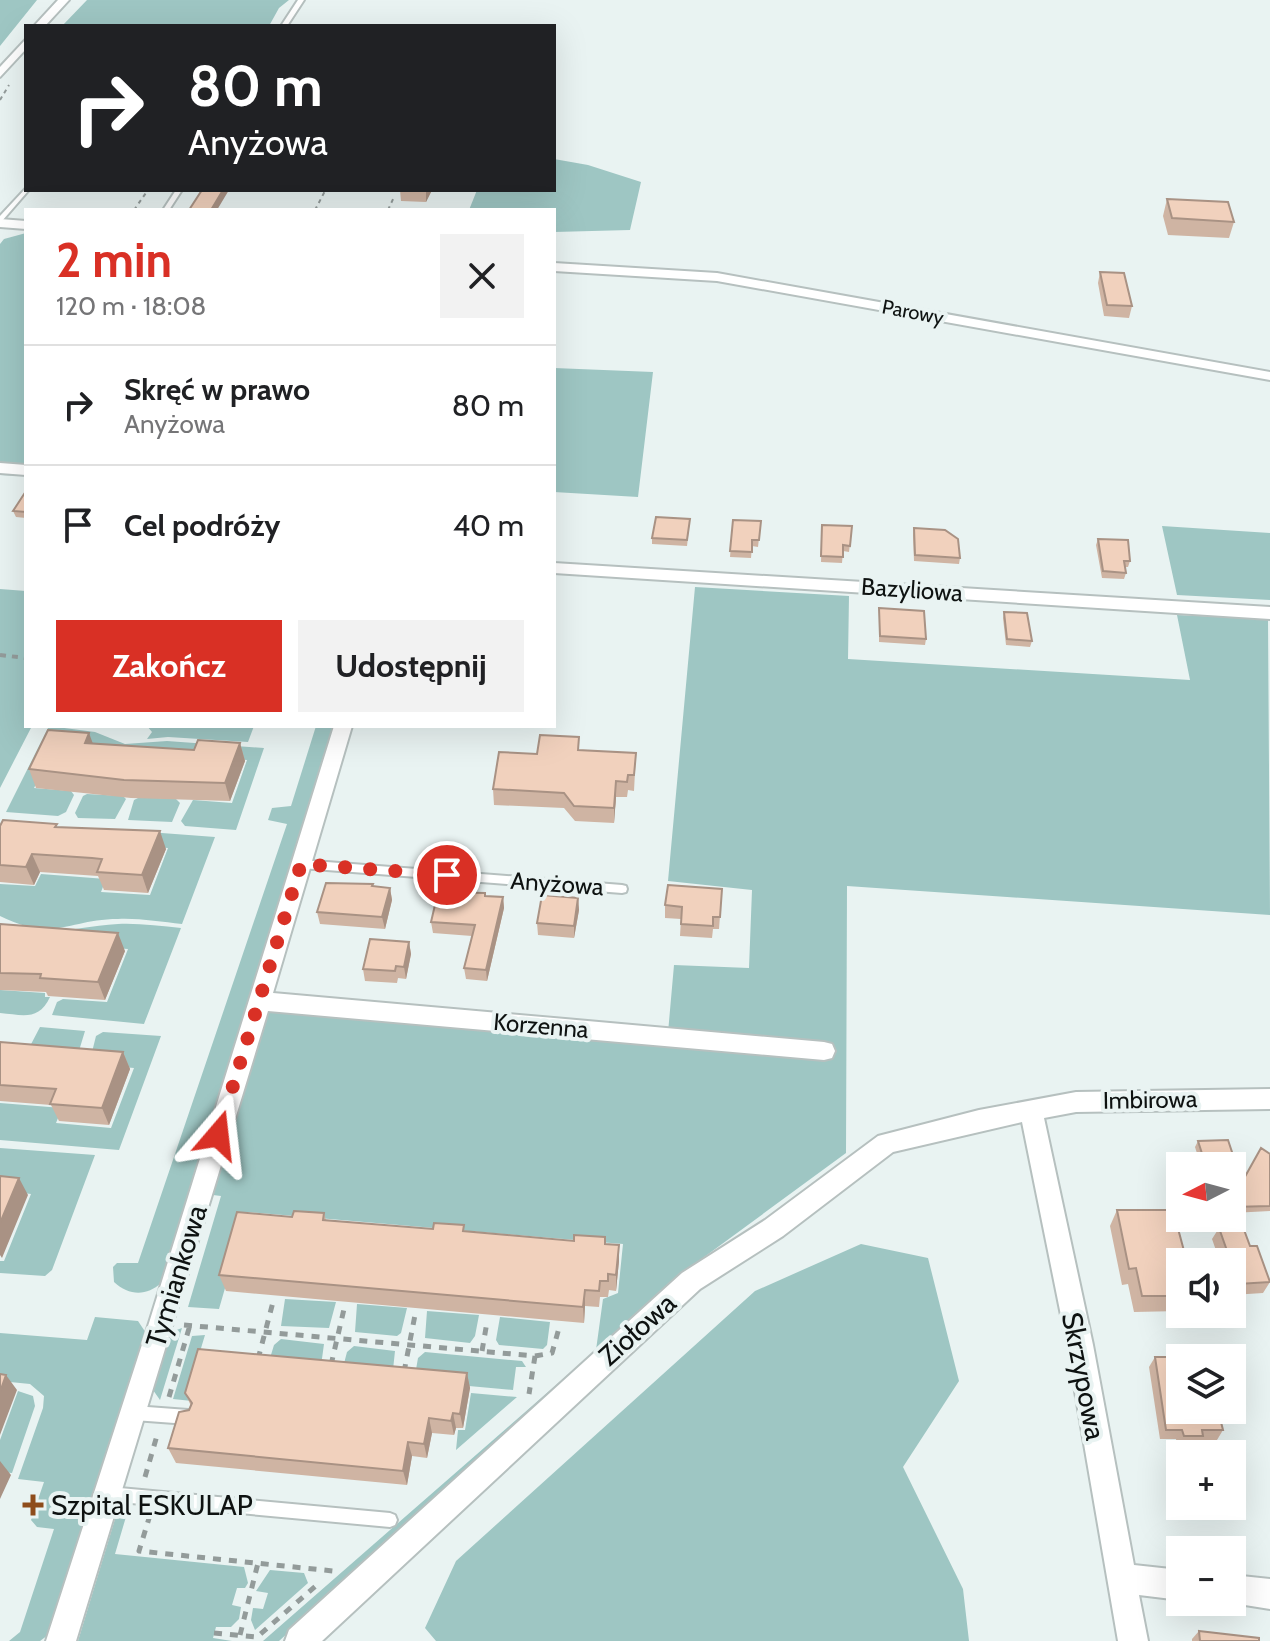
<!DOCTYPE html>
<html lang="pl">
<meta charset="utf-8">
<style>
:root{--surface:#fff;--page:#f2f2f2;--text:#202124;--muted:#757577;--line:#e0e0e0;--accent:#d93025}
body{margin:0;font-family:Cabin,sans-serif;background:var(--page);color:var(--text);height:100vh;display:flex;flex-direction:column;font-size:30px;white-space:nowrap}
*{box-sizing:border-box;margin:0}
p{font-size:26px;color:var(--muted)}
.icon{flex:none;width:44px;height:44px;fill:none;stroke:currentColor;stroke-width:2;stroke-linecap:round;stroke-linejoin:round}
.map{position:relative;flex:1;overflow:hidden}
.panel{position:absolute;left:24px;top:208px;width:532px;height:520px;display:flex;flex-direction:column;background:var(--surface);border-radius:0px;box-shadow:0 8px 32px #0002}
.panel>*{flex:none}
.guide{position:absolute;left:24px;top:24px;width:532px;height:168px;border-radius:0px;box-shadow:0 8px 32px #0002;background:#202124;color:#fff;overflow:hidden}
.needle{width:52px;rotate:264deg}
.controls{position:absolute;left:1166px;top:1152px;display:grid;gap:16px}
.controls a{display:grid;place-items:center;width:80px;height:80px;border-radius:0px;background:var(--surface);box-shadow:0 8px 32px #0002;font-size:40px}
.pin{position:absolute;display:grid;place-items:center;width:68px;height:68px;color:#fff;margin:-34px;border:4px solid #fff;border-radius:50%;box-shadow:0 2px 8px #0007}
.me{position:absolute;width:88px;margin:-44px;rotate:17deg;stroke-linejoin:round;filter:drop-shadow(0 0 6px #0008)}
.turn{display:flex;align-items:center;gap:28px;height:168px;padding:0 32px;font-size:36px}
.turn .icon{width:104px;height:104px;stroke-width:2.5}
.turn b{display:block;font-size:56px;line-height:68px}
.round{display:grid;place-items:center;flex:none;width:84px;height:84px;border-radius:0px;background:var(--page)}
.summary{display:flex;align-items:center;justify-content:space-between;height:136px;padding:0 32px}
h1{font-size:48px;font-weight:700;line-height:60px;color:var(--accent)}
.action{display:flex;gap:16px;margin-top:auto;padding:16px 32px}
.action a{flex:1;height:92px;border-radius:0px;background:var(--accent);color:#fff;font-size:32px;font-weight:700;line-height:92px;text-align:center}
.action a+a{background:var(--page);color:var(--text)}
ul{padding:0;list-style:none}
li{display:flex;align-items:center;gap:24px;height:120px;padding:0 32px;border-top:2px solid var(--line)}
li div{flex:1}
li b{display:block;font-size:30px}
li em{font-style:normal}
.map>svg:first-child{display:block}
.green{fill:#9ec6c3}
.lines{fill:none;stroke-linecap:round;stroke-linejoin:round}
.lane-casing{stroke:#b6c0bf;stroke-width:4}
.street-casing{stroke:#b6c0bf;stroke-width:4}
.path-far2{stroke:#939b9a;stroke-width:2;stroke-dasharray:4 4;stroke-linecap:butt}
.path-far1{stroke:#939b9a;stroke-width:4;stroke-dasharray:6 6;stroke-linecap:butt}
.path{stroke:#939b9a;stroke-width:5;stroke-dasharray:8 8;stroke-linecap:butt}
.lane{fill:#fff;fill-rule:evenodd}
.street{fill:#fff;fill-rule:evenodd}
.wall{fill:#cfb4a3}
.shaded-wall{fill:#a99284}
.building{fill:#f1d1bd;stroke:#a99284;stroke-width:2}
.route{stroke:#d93025;stroke-width:14;stroke-dasharray:0 25.2}
.poi-dot{fill:#8e4c1b;stroke:#e9f3f2;stroke-width:3}
.labels{text-anchor:middle;stroke-width:8;stroke-linejoin:round;paint-order:stroke}
.far-street-label{font-size:20px;fill:#0e1211;stroke:#e9f3f2}
.street-label{font-size:24px;fill:#0e1211;stroke:#e9f3f2}
.near-street-label{font-size:28px;fill:#0e1211;stroke:#e9f3f2}
.near-poi-label{font-size:28px;fill:#0e1211;stroke:#e9f3f2;text-anchor:start}
</style>
<div class="map">
<svg width="1270" height="1641" viewBox="0 0 1270 1641">
<rect width="100%" height="100%" fill="#e9f3f2"/>
<path class="green" d="M0 0H37L0 46Z
M87 0H289L279 8 269 26H62Z
M554 159 588 165 641 182 630 230 554 232V210H469L477 190H554Z
M26 233V476L0 475V244L4 239Z
M554 368 653 372 638 497 554 492Z
M1162 526 1270 533V600L1177 595Z
M695 587 849 596 848 659 1190 680 1177 615 1268 619 1270 915 847 886 846 1153 681 1274 613 1339 279 1641H263L596 1350 603 1299 618 1293 623 1244 247 1212 219 1309 188 1307 221 1196 213 1195 270 1009 667 1044 674 965 749 968 752 890 668 881Z
M0 589 26 591V726H32L0 788Z
M49 726 95 732 125 744 167 741 264 748 236 830 185 826 181 821 193 800 232 803 247 760 55 748 34 788 71 791 74 795 66 812 58 816 6 812Z
M147 726H254L248 742 168 737 147 739 152 732Z
M316 726H333L161 1283C147 1296 129 1296 114 1282L113 1267 117 1263H138L287 824 268 820 272 808 291 806Z
M87 794 123 796 126 799 115 819 78 818 75 813 83 796Z
M140 797 176 799 180 803 172 822 128 820 134 800Z
M135 831 215 837 182 924C161 922 139 918 118 919 69 919 54 943 0 916V884L35 886 41 874 106 879 101 892 150 895 168 848 125 845Z
M0 923C39 941 78 926 118 924 138 923 160 926 181 928L144 1024 52 1015 57 1002 63 999 107 1002 128 949 0 940Z
M0 990 45 993V997H50C39 1021 23 1015 0 1013Z
M40 1027 85 1031 78 1054 28 1050Z
M103 1032 161 1036 119 1150 0 1140V1103L62 1108 56 1123 111 1128 134 1068 89 1064 96 1036Z
M0 1148 95 1155 52 1270 45 1276 0 1273V1261H4L31 1194 0 1190Z
M861 1244 928 1258 959 1381 903 1467 963 1589 969 1641H436L425 1628 456 1561 755 1291Z
M285 1299 336 1302 329 1328 281 1326Z
M357 1304 407 1308 401 1333 397 1336 355 1332Z
M427 1311 479 1315 475 1336 470 1343 425 1338Z
M95 1317 138 1321 146 1333 52 1632 40 1641H9L20 1632 54 1529 37 1527 31 1520 44 1482 18 1479 43 1408 44 1396 30 1384 0 1381V1333L87 1340Z
M500 1317 550 1322 547 1345 543 1349 499 1345 496 1340Z
M182 1328 160 1400 153 1390 171 1332Z
M205 1335 195 1368 192 1401 173 1399 192 1336Z
M281 1339 324 1344 320 1373 267 1368 274 1345Z
M354 1346 395 1351 392 1379 341 1375 347 1352Z
M425 1352 522 1361 526 1367H516L513 1390 414 1381 418 1358Z
M18 1391 33 1396 35 1406 12 1473 0 1472V1440Z
M471 1393 517 1397 456 1450 458 1430H465Z
M128 1510 115 1554 244 1567 248 1583 245 1588H237L232 1605 241 1607 239 1619 231 1627H216L213 1638 232 1641H78L115 1519Z
M270 1570 304 1573 308 1583 255 1630 251 1620 253 1608 263 1609 268 1593 256 1591Z"/>
<g class="lines">
<g class="lane-casing">
<path id="lane" d="M298 0H304L287 26H281Z
M26 188V190H29L28 191 2 221 0 222V216Z
M176 190H182L169 210H163Z
M301 860 622 885 626 886 627 889 626 892 622 893 301 868 297 867 296 864 297 861Z
M134 1406 188 1410 193 1412 195 1417 193 1422 188 1424 134 1420 129 1418 127 1413 129 1408Z
M109 1487 390 1513 395 1515 397 1520 395 1525 390 1527 109 1501 104 1499 102 1494 104 1489Z"/>
</g>
<g class="street-casing">
<path id="street" d="M58 0H69L45 26H34Z
M26 39V49L0 77V67Z
M0 219 26 221V229L0 227Z
M554 263 717 273 1270 372V380L717 281 554 271Z
M0 463 26 465V475L0 473Z
M554 563 1270 607V619L554 573Z
M334 726H352L273 993 824 1042 832 1044 835 1051 832 1058 824 1060 268 1011 76 1641H46L149 1323Z
M1270 1089V1109L1076 1112 1044 1118 1093 1345 1134 1565 1180 1570V1600L1139 1595 1148 1641H1118L1067 1345 1022 1122 893 1152 783 1236 700 1289 322 1641H285L289 1630 682 1273 765 1220 878 1136 979 1110 1076 1092Z
M1232 1575 1270 1579V1609L1226 1602H1232Z"/>
</g>
<path class="path-far2" d="M0 100 9 85
M134 210 148 190
M315 210 325 191
M388 210 394 197"/>
<path class="path-far1" d="M0 655 26 658"/>
<path class="path" d="M184 1325 535 1356 529 1394
M482 1351 487 1322
M535 1356 552 1353 559 1328
M258 1359 273 1302
M331 1365 344 1309
M404 1372 415 1315
M169 1397 190 1325
M145 1477 158 1432
M150 1515 139 1551 333 1571
M214 1633 257 1637 318 1584
M240 1635 258 1563"/>
<use href="#lane" class="lane"/>
<use href="#street" class="street"/>
</g>
<path class="wall" d="M400 190H442L441 192H431L426 202 401 201Z
M1167 199 1234 222 1229 238 1168 235 1163 216Z
M1100 272 1132 306 1129 318 1104 316 1098 283Z
M26 491V518L16 517 13 511Z
M690 519 687 546 652 544V538Z
M733 520 761 521 758 547 752 546 751 558 730 557Z
M852 526 849 552 843 551 842 563 821 562 822 531Z
M914 528 960 558 959 564 914 561 913 535Z
M1098 539 1130 561 1128 567H1125L1126 573 1124 579 1102 578 1096 545Z
M879 608 926 639 925 645 879 642Z
M1004 612 1032 641 1030 647 1006 645 1003 618Z
M93 743 194 750 240 743 245 761 230 801 131 798 36 788 29 769Z
M580 750 636 753 634 791 628 790 627 797H616L614 823 575 821 564 808 494 805 493 789 537 754Z
M0 826 58 827 166 849 148 893 104 890 98 876 40 872 34 885 0 882Z
M390 888 392 900 385 929 320 924 317 912Z
M722 889 719 929H713L712 938 680 936 681 919 665 918V905Z
M485 893 486 896 503 897 504 908 487 981 466 979 464 968 472 936 433 933 431 922Z
M578 898 579 910 574 938 538 935 537 923Z
M0 924 125 951 105 1000 48 996 46 992 0 990Z
M409 942 411 954 406 979 398 978 397 983 365 981 363 969Z
M0 1042 123 1052 130 1069 109 1125 59 1121 51 1105 0 1101Z
M1228 1140 1242 1182 1261 1148 1270 1154V1211L1232 1213V1166H1201L1195 1147 1198 1141Z
M1117 1210 1180 1262V1311L1134 1312 1128 1284 1122 1285 1110 1226Z
M324 1213 326 1220 619 1245V1261L616 1291 609 1290 608 1297H600L599 1307 585 1306 584 1323 226 1291 219 1275 292 1217Z
M1219 1228 1250 1246 1270 1282 1263 1293 1232 1295V1262H1220L1212 1239Z
M1155 1357 1180 1358 1223 1430 1217 1440H1201L1197 1446H1177L1176 1439H1160L1149 1367Z
M467 1373 470 1388 463 1428H456L454 1435 432 1433 427 1458 412 1456 407 1485 176 1463 168 1448 191 1406 185 1393Z
M1199 1631 1259 1641H1192V1639Z"/>
<path class="shaded-wall" d="M223 190H229L217 210H211Z
M426 190H431V192L426 202Z
M89 733 96 752 85 743Z
M240 743 245 761 230 801 225 783Z
M616 781V797L614 823V808Z
M160 831 166 849 148 893 142 875Z
M32 854 40 872 34 885 26 867Z
M390 888 392 900 385 929 382 917Z
M503 897 504 908 487 981 486 970Z
M578 898 579 910 574 938V926Z
M118 933 125 951 105 1000 98 982Z
M409 942 411 954 406 979 404 967Z
M123 1052 130 1069 109 1125 102 1108Z
M19 1178 28 1195 2 1258 0 1255V1223Z
M619 1245V1261L616 1291V1275Z
M585 1290V1306L584 1323 583 1307Z
M467 1373 470 1388 463 1428 460 1414Z
M6 1375 17 1390 0 1435V1392Z
M453 1413 456 1428 454 1435 451 1421Z
M429 1418 432 1433 427 1458 424 1444Z
M408 1442 412 1456 407 1485 403 1471Z
M0 1461 11 1475 0 1499Z"/>
<path class="building" d="M202 190H223L211 210H189Z
M1167 199 1228 202 1234 222 1172 218Z
M1100 272 1124 273 1132 306 1107 305Z
M26 491V512L13 511Z
M656 517 690 519 687 540 652 538Z
M733 520 761 521 759 540H752V552L730 551Z
M822 525 852 526 850 546 843 545V557L821 556Z
M914 528 945 530 958 539 960 558 915 555Z
M1098 539 1128 540 1130 561H1124L1126 573 1103 571Z
M879 608 924 611 926 639 880 636Z
M1004 612 1027 613 1032 641 1007 639Z
M48 730 89 733 85 743 194 750 198 740 240 743 225 783 124 780 29 769Z
M540 735 579 737 578 750 636 753 634 775H628L627 782 616 781 614 808 574 806 564 793 493 789 499 752 537 754Z
M3 820 57 824 55 827 160 831 142 875 97 872 102 859 92 858 32 854 26 867 0 865V826Z
M326 883 373 884 372 886 390 888 382 917 317 912Z
M668 885 722 889 720 917H713V926L681 924 682 907 665 905Z
M438 892 485 893V896L503 897 486 970 464 968 475 925 431 922Z
M542 895 578 898 574 926 537 923Z
M0 924 118 933 98 982 40 978 41 974 0 973Z
M370 939 409 942 404 967 396 966 395 971 363 969Z
M0 1042 123 1052 102 1108 50 1104 56 1089 0 1085Z
M1228 1140 1242 1182 1261 1148 1270 1154V1206L1232 1207V1166H1206L1198 1141Z
M0 1176 19 1178 0 1223Z
M1117 1210H1173L1187 1262H1180V1296H1142L1136 1268 1129 1269Z
M294 1211 324 1213 323 1220 433 1229 434 1223 464 1225 463 1231 574 1241V1235L605 1237V1244L619 1245 616 1275 608 1274V1281H600L599 1291 585 1290 583 1307 219 1275 237 1212 292 1217Z
M1243 1227 1250 1246H1257L1270 1282 1238 1284 1232 1266V1262H1231L1219 1228Z
M198 1349 467 1373 460 1414 453 1413 451 1421 429 1418 424 1444 408 1442 403 1471 168 1448 179 1412 189 1410 192 1403 185 1393Z
M1155 1357H1201L1180 1358V1410H1218L1223 1430H1202L1203 1436H1184L1182 1430H1166Z
M0 1374 6 1375 0 1392Z
M1199 1631 1259 1638V1641H1200Z"/>
<g class="lines">
<path class="route" d="M218 1135 301 864 447 875"/>
</g>
<path class="poi-dot" d="M29 1493h8v8h8v8h-8v8h-8v-8h-8v-8h8z"/>
<g class="labels">
<g class="far-street-label">
<text transform="translate(913 312) rotate(11)" y="7">Parowy</text>
</g>
<g class="street-label">
<text transform="translate(912 590) rotate(4)" y="8">Bazyliowa</text>
<text transform="translate(557 884) rotate(4)" y="8">Anyżowa</text>
<text transform="translate(541 1026) rotate(5)" y="8">Korzenna</text>
<text transform="translate(1150 1100) rotate(-1)" y="8">Imbirowa</text>
</g>
<g class="near-street-label">
<text transform="translate(176 1276) rotate(-73)" y="10">Tymiankowa</text>
<text transform="translate(637 1329) rotate(-42)" y="10">Ziołowa</text>
<text transform="translate(1084 1376) rotate(79)" y="10">Skrzypowa</text>
</g>
<g class="near-poi-label">
<text x="51" y="1515">Szpital ESKULAP</text>
</g>
</g>
</svg>
<div class="controls">
<a><svg class="needle" viewBox="-14 -14 28 28"><path d="M0-13l5 13h-10z" fill="#e53935"/><path d="M0 13l5-13h-10z" fill="#757577"/></svg></a>
<a><svg class="icon" aria-label="sound" viewBox="0 0 24 24"><path d="M4 9h4l5-4v14l-5-4H4zM17 9q2 3 0 6"/></svg></a>
<a><svg class="icon" aria-label="layers" viewBox="0 0 24 24"><path d="M12 4l9 5-9 5-9-5zM3 14l9 5 9-5"/></svg></a>
<a>+</a>
<a>−</a>
</div>
<div class="pin" style="left:447px;top:875px;background:#d93025"><svg class="icon" aria-label="arrive" viewBox="0 0 24 24"><path d="M6 21V4h12l-3 4 3 4H6"/></svg></div>
<svg class="me" style="left:218px;top:1135px" viewBox="-20 -20 40 40"><path d="M0-17L14 15 0 8-14 15z" fill="#d93025" stroke="#fff" stroke-width="4"/></svg>
<div class="guide">
<div class="turn"><svg class="icon" aria-label="right" viewBox="0 0 24 24"><path d="M7 20v-9h11M14 6l5 5-5 5"/></svg><div><b>80 m</b>Anyżowa</div></div>
</div>
<section class="panel">
<div class="summary"><div><h1>2 min</h1><p>120 m · 18:08</p></div><a class="round"><svg class="icon" aria-label="close" viewBox="0 0 24 24"><path d="M6 6l12 12M18 6L6 18"/></svg></a></div>
<ul>
<li><svg class="icon" aria-label="right" viewBox="0 0 24 24"><path d="M7 20v-9h11M14 6l5 5-5 5"/></svg><div><b>Skręć w prawo</b><p>Anyżowa</p></div><em>80 m</em></li>
<li><svg class="icon" aria-label="arrive" viewBox="0 0 24 24"><path d="M6 21V4h12l-3 4 3 4H6"/></svg><div><b>Cel podróży</b></div><em>40 m</em></li>
</ul>
<div class="action"><a>Zakończ</a><a>Udostępnij</a></div>
</section>
</div>
